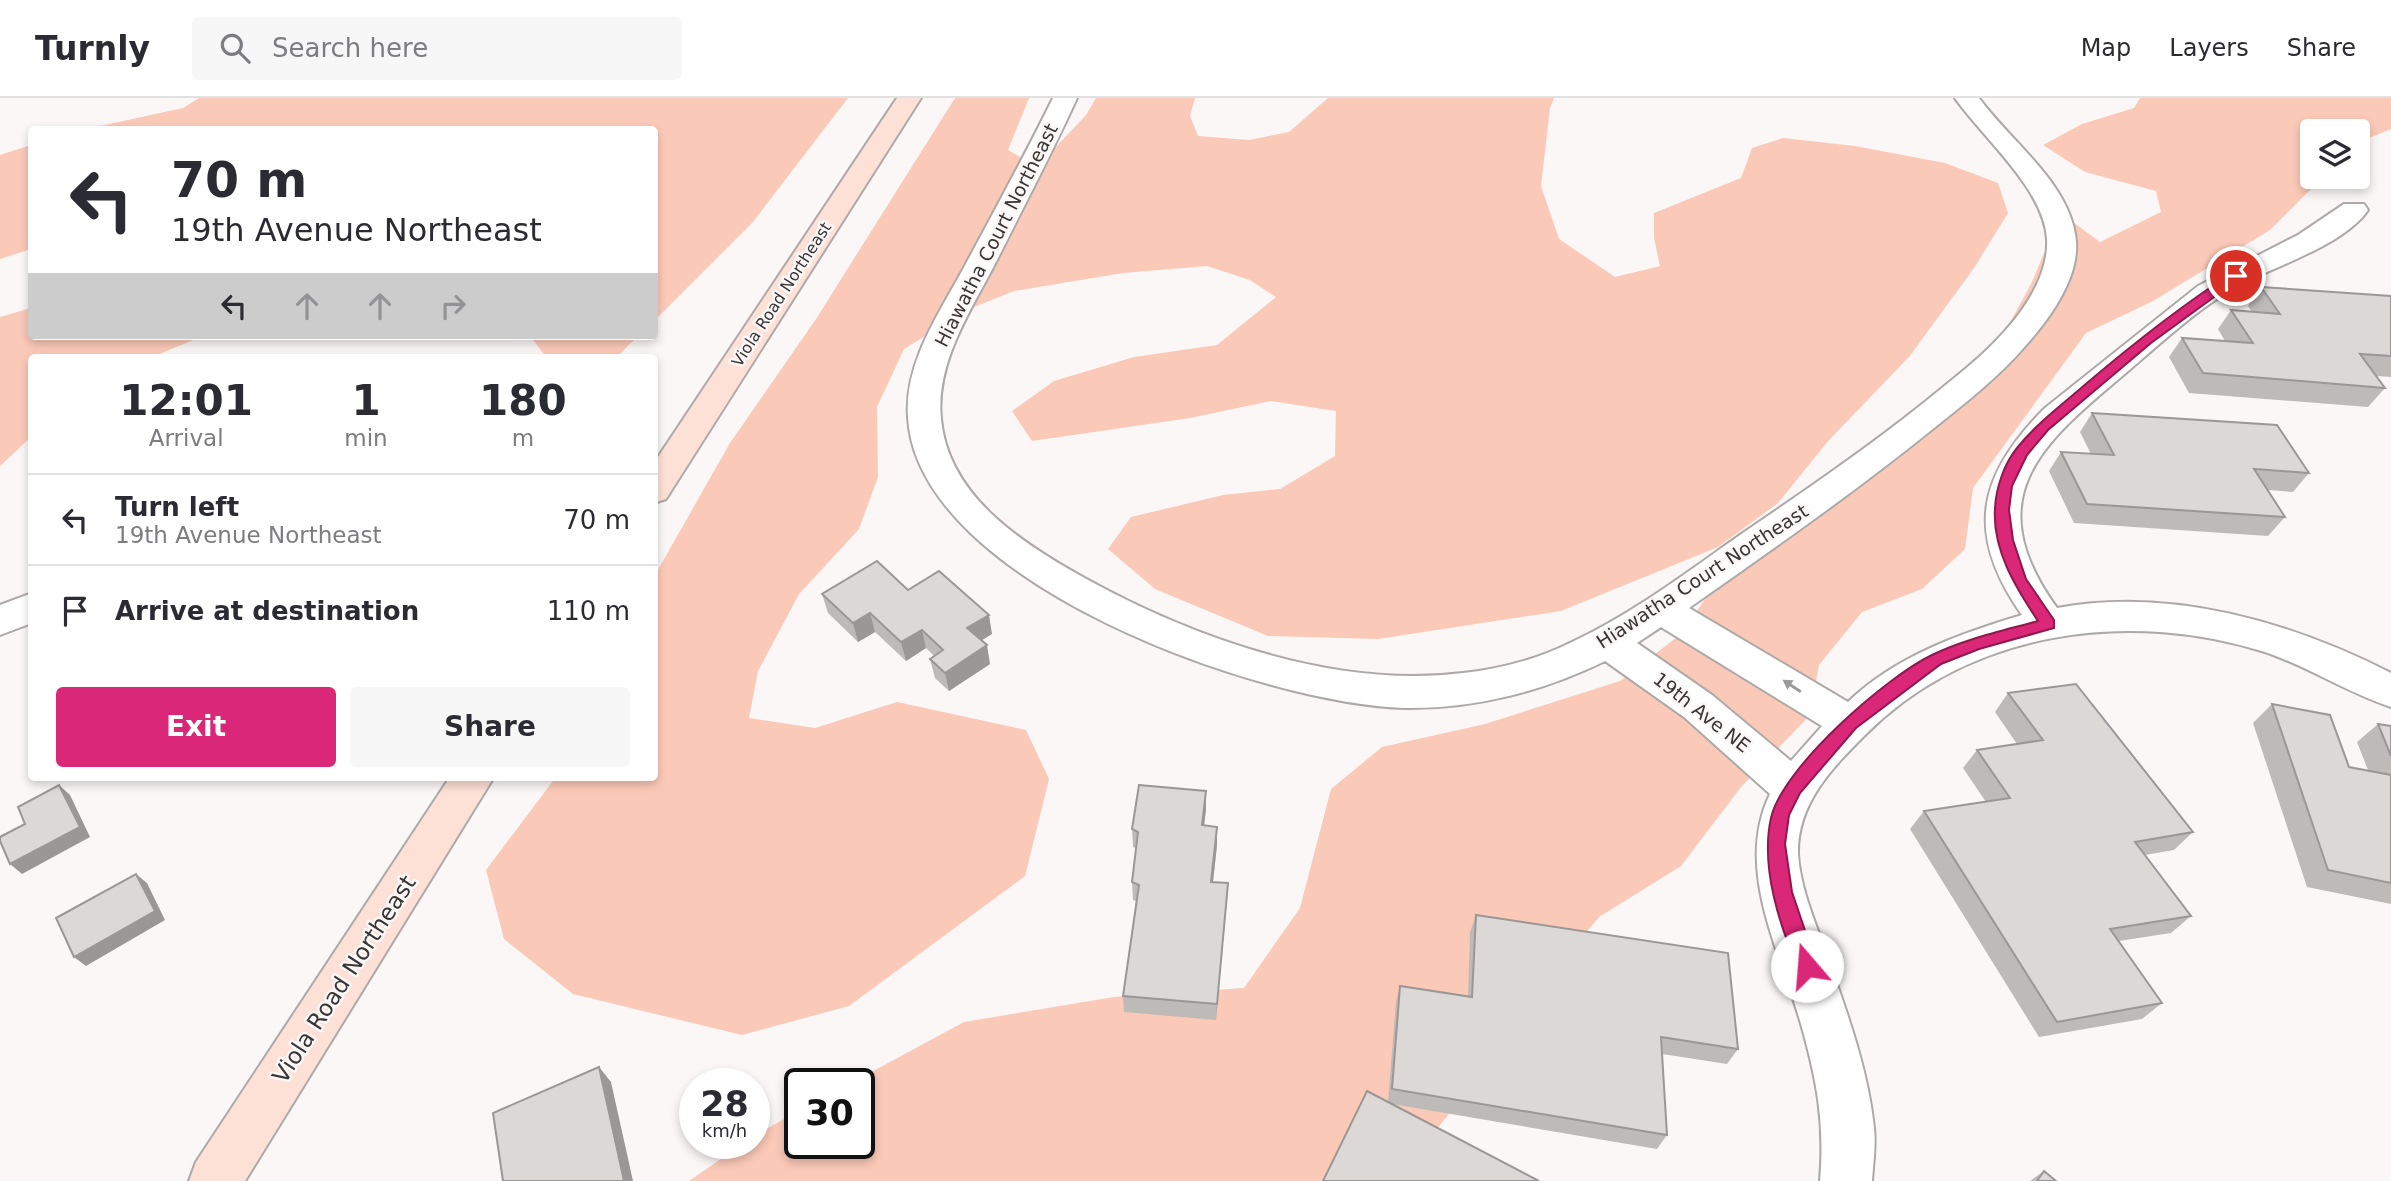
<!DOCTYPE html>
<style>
:root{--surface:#fff;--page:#f7f7f7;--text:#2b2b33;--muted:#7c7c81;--line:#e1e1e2;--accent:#db2777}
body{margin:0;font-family:"DejaVu Sans",sans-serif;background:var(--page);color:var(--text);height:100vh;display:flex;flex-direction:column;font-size:26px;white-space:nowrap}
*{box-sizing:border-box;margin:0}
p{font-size:23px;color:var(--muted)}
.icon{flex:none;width:38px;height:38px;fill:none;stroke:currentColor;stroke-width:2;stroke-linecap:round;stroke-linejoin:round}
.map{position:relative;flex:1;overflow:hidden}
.drawer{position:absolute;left:28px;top:256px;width:630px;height:427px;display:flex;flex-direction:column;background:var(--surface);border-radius:7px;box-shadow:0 4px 10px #0003}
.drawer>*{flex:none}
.hud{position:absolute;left:28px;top:28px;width:630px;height:214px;border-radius:7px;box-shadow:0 4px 10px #0003;background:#fff;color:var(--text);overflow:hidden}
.fabs{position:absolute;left:2300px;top:21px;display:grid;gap:14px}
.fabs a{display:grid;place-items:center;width:70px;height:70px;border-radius:7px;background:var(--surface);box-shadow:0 4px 10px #0003;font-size:35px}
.speed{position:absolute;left:679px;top:970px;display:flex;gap:14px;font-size:35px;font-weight:700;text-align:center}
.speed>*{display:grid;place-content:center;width:91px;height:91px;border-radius:50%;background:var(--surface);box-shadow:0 4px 10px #0003;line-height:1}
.speed small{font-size:18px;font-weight:400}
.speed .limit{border:4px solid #111;border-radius:10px;background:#fff;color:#111}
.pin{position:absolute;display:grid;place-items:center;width:60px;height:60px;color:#fff;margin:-30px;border:4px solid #fff;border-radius:50%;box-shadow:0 2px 7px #0007}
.me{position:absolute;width:77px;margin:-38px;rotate:342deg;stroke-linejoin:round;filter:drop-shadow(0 0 5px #0008)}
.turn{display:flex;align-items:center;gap:24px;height:147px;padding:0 28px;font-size:32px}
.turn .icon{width:91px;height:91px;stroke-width:2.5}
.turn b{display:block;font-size:49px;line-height:60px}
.lanes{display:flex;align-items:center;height:66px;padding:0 28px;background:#0003;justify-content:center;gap:35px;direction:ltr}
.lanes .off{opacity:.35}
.eta{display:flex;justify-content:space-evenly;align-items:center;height:119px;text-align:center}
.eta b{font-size:42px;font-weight:800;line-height:49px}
.primary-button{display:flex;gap:14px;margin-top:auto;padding:14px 28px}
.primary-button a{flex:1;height:80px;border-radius:7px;background:var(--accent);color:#fff;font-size:28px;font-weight:800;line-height:80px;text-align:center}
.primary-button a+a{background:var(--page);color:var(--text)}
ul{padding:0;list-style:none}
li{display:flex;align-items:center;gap:21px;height:91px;padding:0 28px;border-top:2px solid var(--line)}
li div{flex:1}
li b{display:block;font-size:26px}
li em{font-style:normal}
header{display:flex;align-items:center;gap:42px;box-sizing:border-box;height:98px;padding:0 35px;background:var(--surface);border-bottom:2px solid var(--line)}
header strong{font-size:33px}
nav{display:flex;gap:38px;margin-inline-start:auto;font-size:24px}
.search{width:490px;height:63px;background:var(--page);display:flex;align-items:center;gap:18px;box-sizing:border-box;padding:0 24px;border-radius:7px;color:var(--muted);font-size:26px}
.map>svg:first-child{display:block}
.green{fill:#fbc9b8}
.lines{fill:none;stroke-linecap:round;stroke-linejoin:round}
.minor-casing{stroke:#ada9a8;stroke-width:4}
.secondary-casing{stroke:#ada9a8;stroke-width:4}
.minor{fill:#fff;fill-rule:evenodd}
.secondary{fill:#fde0d6;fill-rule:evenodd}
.wall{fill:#bdbab8}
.shaded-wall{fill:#9a9796}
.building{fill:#dcd8d6;stroke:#9a9796;stroke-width:2}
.oneway{fill:#9b9a9a}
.route{fill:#db2777;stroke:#8e194d;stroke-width:2}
.labels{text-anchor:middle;stroke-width:5;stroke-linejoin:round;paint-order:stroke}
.far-street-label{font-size:16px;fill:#373635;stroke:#fbf7f6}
.street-label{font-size:19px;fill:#373635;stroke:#fbf7f6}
.near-street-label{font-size:23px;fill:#373635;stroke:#fbf7f6}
</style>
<header>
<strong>Turnly</strong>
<div class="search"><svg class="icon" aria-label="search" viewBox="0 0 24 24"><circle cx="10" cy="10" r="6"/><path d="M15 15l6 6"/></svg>Search here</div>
<nav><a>Map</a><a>Layers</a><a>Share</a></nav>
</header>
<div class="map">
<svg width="2391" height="1083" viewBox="0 0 2391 1083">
<rect width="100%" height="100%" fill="#fbf7f6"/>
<path class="green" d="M199 0H848L752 125 655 222 654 32 86 31 183 10Z
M955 0H1029L1008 52 1037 69 1086 17 1096 0H1195L1190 18 1198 38 1249 42 1289 34 1328 0H1554L1550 10 1541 88 1559 141 1615 179 1660 168 1654 140V115L1741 80 1752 50 1783 40 1855 48 1945 65 1998 85 2008 115 1974 170 1909 259 1829 342 1778 405 1718 449 1561 513 1378 541 1268 538 1155 491 1108 451 1131 419 1223 397 1280 391 1335 358 1336 313 1271 303 1190 320 1032 343 1012 313 1054 283 1134 259 1217 247 1276 199 1250 182 1207 168 1123 175 1014 193 969 211 904 251 877 309 878 379 859 431 799 496 758 573 749 620 815 630 897 604 1026 632 1049 681 1025 778 849 908 742 937 573 896 504 841 486 772 556 679H654L655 477 730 345 816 221Z
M2140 0H2391V31L2357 45V33H2312V79H2323L2270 132 2153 203 2086 235 1973 390 1965 451 1922 491 1862 514 1819 567 1810 617 1741 689 1681 768 1599 819 1533 898 1469 991 1395 1083H689L744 1045H754V1038L800 1012V1045H859V985H851L964 924 1114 899 1244 890 1300 810 1331 691 1382 649 1485 626 1620 583 1681 536 1738 453 1995 252 2031 186 2054 132 2073 124 2100 144 2161 114 2156 93 2085 74 2043 47 2082 26 2134 10Z
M31 47V151L0 161V57Z
M31 210 32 238H203L152 259H32L31 339 0 368V219Z
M530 238H638L617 259H552L543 255Z"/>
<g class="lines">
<g class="minor-casing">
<path id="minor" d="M1053 0H1077C1052 55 1024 108 997 162 972 211 935 264 941 321 948 397 1020 444 1081 478 1192 540 1335 591 1463 575 1501 571 1538 561 1572 544 1632 516 1686 475 1740 437 1803 394 1866 351 1926 303 1953 281 1981 260 2004 234 2026 210 2049 175 2047 141 2044 91 1983 40 1955 0H1979C2011 44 2071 86 2076 143 2079 180 2050 220 2027 246 1999 279 1963 307 1929 334 1852 396 1770 453 1689 510L1848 604C1896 558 1959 536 2022 517 1965 436 1977 378 2045 310L2198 188 2298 137 2344 106H2364L2368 112C2343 148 2274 168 2236 189 2196 212 2162 244 2127 274 2041 346 1977 399 2057 510 2170 489 2291 524 2391 575V609C2348 595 2309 569 2265 554 2128 511 1971 532 1866 636 1833 669 1797 705 1798 756 1800 789 1814 821 1825 852 1845 909 1868 970 1874 1030 1876 1048 1873 1066 1872 1083H1820C1825 1025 1817 982 1801 926 1780 852 1734 771 1770 696L1684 619 1605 563C1544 593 1475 611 1406 610 1267 607 917 486 908 319 904 262 943 210 968 162 997 108 1026 55 1053 0ZM1661 529 1822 628 1791 663 1712 597 1637 545Z
M32 495V525L0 537V507Z"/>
</g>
<g class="secondary-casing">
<path id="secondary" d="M897 0H921L666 401 654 405V365Z
M450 679H494L245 1083H189L196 1064Z"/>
</g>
<use href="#minor" class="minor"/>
<use href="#secondary" class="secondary"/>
</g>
<path class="wall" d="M2261 189 2391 198V279L2376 278 2385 290 2368 309 2189 295 2169 259 2182 240 2225 243 2218 231 2231 212 2252 214 2248 208Z
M2092 315 2309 375 2293 394 2268 392 2285 419 2268 438 2074 425 2049 373 2061 354 2091 356 2080 334Z
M908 492 992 536 981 542 990 566 949 593 935 580 930 561 934 558 926 550 906 563 875 534 858 544 828 515 822 496Z
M2008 595 2193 734 2174 752 2145 757 2191 818 2171 835 2119 843 2162 905 2142 921 2039 939 1910 731 1924 713 1986 704 1963 670 1977 652 2017 646 1995 614Z
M2272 606 2349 669 2368 672 2357 644 2378 626 2391 628V806L2307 789 2253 625Z
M1206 693V711L1204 728 1217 747 1213 784 1228 785 1216 922 1124 914 1123 898 1136 803 1133 802 1132 784 1136 750 1133 749 1132 731Z
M1476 817 1738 951 1727 966 1662 956 1667 1037 1657 1051 1392 1006 1388 1004 1396 904 1400 888 1468 898 1470 834Z
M2044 1073 2056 1083H2030Z"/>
<path class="shaded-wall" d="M870 515 875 534 858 544 853 525Z
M989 517 992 536 971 549 967 530Z
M922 532 926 550 906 563 901 544Z
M987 547 990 566 949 593 945 575Z
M59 687 70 697 90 739 22 776 10 766Z
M1206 693V711L1202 745V727Z
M1217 729V747L1211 801V784Z
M136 776 147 785 165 822 86 868 74 859Z
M1228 785 1227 802 1216 922 1217 906Z
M599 969 611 984 633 1083H624Z"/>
<path class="building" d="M2261 189 2391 198V258L2360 256 2385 290 2203 275 2182 240 2253 245 2231 212 2280 216Z
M2092 315 2277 327 2309 375 2254 371 2285 419 2087 406 2061 354 2114 357Z
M877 463 908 492 939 473 989 517 967 530 987 547 945 575 930 561 943 552 922 532 901 544 870 515 853 525 822 496Z
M2076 586 2193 734 2135 744 2191 818 2110 831 2162 905 2057 924 1924 713 2010 700 1977 652 2043 642 2008 595Z
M2272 606 2330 617 2349 669 2391 677V785L2328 772Z
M2378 626 2391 628V658Z
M59 687 80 729 10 766 0 743V739L25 726 18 709Z
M1139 687 1206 693 1202 727 1217 729 1211 784 1228 785 1217 906 1123 898 1139 787 1132 784 1138 734 1132 731Z
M136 776 155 813 74 859 56 820Z
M1476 817 1728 855 1738 951 1661 939 1667 1037 1392 991 1400 888 1472 899Z
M599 969 624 1083H503L493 1015Z
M1367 993 1539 1083H1323Z
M2044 1073 2056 1083H2037Z"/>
<defs><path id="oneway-solid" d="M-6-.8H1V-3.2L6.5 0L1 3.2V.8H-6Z" transform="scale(1.75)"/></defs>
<use class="oneway" href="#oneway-solid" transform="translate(1792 588) rotate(-147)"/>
<path class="route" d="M2232 175 2243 178 2151 245 2048 332 2027 357 2012 388 2009 412 2013 442 2026 481 2054 522V530L1979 551 1941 566 1856 630 1800 695 1789 717 1785 746 1792 794 1817 868 1814 874 1807 877 1800 874C1780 830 1760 769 1771 720 1782 670 1886 579 1932 557 1965 541 2002 533 2038 523 2016 490 1992 452 1995 410 1996 390 2004 366 2017 350 2037 325 2063 306 2087 285 2134 245 2181 208 2232 175Z"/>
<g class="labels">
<g class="far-street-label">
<text transform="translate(781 196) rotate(-57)" y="6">Viola Road Northeast</text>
</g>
<g class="street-label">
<text transform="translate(996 137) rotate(-63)" y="7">Hiawatha Court Northeast</text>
<text transform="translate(1702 478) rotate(-33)" y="7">Hiawatha Court Northeast</text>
<text transform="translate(1702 614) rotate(38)" y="7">19th Ave NE</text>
</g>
<g class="near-street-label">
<text transform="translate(344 881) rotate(-57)" y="8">Viola Road Northeast</text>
</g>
</g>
</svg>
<div class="fabs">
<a><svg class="icon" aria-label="layers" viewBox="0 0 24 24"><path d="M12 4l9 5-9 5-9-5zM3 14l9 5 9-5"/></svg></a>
</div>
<div class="speed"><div>28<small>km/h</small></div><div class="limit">30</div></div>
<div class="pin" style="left:2236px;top:178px;background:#d93025"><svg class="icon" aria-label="arrive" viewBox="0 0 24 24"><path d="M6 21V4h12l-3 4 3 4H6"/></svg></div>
<svg class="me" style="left:1807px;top:868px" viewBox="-20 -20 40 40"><circle r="19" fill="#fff"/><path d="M0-13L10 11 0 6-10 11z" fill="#db2777"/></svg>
<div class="hud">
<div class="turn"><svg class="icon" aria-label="left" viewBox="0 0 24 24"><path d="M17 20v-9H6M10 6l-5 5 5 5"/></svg><div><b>70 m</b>19th Avenue Northeast</div></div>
<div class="lanes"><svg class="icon" aria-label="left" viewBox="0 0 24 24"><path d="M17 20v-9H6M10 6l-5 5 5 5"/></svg><svg class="icon off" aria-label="ahead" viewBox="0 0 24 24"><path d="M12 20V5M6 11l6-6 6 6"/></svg><svg class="icon off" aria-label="ahead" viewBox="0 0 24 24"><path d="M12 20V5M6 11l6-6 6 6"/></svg><svg class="icon off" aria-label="right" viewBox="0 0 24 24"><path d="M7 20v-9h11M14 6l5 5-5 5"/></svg></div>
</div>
<section class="drawer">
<div class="eta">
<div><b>12:01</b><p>Arrival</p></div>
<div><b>1</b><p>min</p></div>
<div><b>180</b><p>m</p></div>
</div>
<ul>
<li><svg class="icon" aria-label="left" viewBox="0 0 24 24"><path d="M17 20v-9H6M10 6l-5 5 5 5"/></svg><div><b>Turn left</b><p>19th Avenue Northeast</p></div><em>70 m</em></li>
<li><svg class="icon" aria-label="arrive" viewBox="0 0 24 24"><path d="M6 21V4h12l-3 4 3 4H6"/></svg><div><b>Arrive at destination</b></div><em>110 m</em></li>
</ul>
<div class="primary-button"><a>Exit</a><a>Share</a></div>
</section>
</div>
